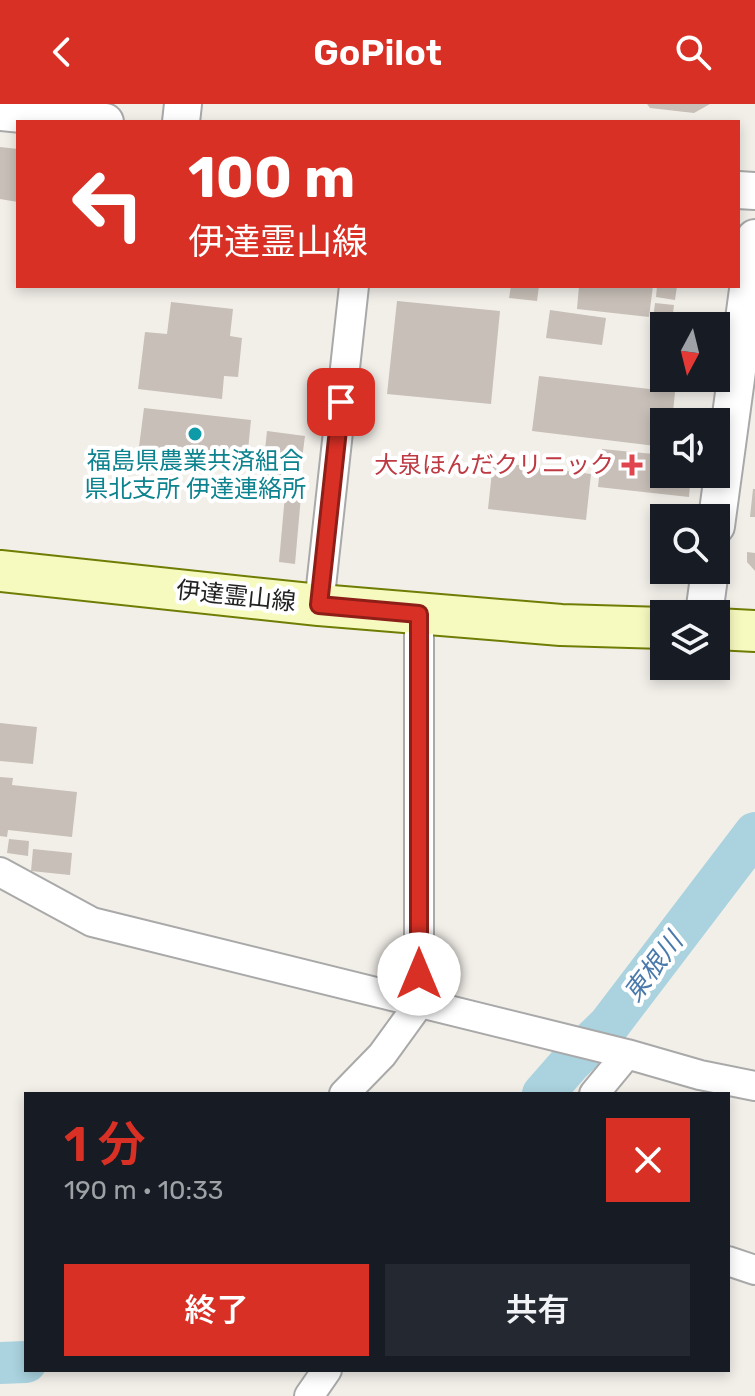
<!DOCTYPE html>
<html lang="ja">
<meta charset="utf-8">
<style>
:root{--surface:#171b24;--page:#242831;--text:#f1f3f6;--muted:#9ea1a6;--accent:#d93025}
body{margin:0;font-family:Rubik,"Noto Sans JP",sans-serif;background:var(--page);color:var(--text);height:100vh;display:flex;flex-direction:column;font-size:30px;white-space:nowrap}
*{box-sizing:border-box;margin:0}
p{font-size:26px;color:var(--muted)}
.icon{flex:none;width:44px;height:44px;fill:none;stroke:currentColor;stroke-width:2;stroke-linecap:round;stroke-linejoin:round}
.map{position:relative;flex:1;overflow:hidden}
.details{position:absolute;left:24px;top:988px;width:706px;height:280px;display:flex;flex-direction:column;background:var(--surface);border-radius:0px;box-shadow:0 4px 12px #0003}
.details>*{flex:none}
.guide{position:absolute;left:16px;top:16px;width:724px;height:168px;border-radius:0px;box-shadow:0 4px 12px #0003;background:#d93025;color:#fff;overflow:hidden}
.needle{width:52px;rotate:187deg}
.controls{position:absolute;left:650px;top:208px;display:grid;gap:16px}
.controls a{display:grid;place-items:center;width:80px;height:80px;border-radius:0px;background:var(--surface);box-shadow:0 4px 12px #0003;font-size:40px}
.pin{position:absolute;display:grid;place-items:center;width:68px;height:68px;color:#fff;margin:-34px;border-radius:16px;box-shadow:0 4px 12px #0006}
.me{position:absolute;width:88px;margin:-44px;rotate:0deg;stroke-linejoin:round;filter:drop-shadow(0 0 6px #0008)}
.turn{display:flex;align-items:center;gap:28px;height:168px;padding:0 40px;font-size:36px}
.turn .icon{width:104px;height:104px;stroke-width:2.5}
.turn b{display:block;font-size:56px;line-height:68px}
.round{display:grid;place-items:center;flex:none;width:84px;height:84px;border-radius:0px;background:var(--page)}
.head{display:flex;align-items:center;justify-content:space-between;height:136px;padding:0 40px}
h1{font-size:48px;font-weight:600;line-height:60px;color:var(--accent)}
.cta{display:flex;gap:16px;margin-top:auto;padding:16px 40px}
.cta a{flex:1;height:92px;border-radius:0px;background:var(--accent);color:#fff;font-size:32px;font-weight:600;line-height:92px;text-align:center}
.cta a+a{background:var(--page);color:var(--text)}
header{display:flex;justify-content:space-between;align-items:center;height:104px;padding:0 40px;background:var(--accent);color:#fff;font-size:36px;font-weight:600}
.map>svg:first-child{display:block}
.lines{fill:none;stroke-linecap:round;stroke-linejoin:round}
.river{stroke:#aad3df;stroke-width:42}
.building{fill:#c7bfb8}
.minor-casing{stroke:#a9a9a9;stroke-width:32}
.tertiary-casing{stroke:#a9a9a9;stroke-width:40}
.secondary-casing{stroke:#707d05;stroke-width:44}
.minor{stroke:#fff;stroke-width:28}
.tertiary{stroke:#fff;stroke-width:36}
.secondary{stroke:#f7fabf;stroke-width:40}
.route-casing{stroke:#8d1f18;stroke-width:20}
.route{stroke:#d93025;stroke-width:14}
.culture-dot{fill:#0f9aa8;stroke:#fff;stroke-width:3}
.health-dot{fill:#e0444e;stroke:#fff;stroke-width:3}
.labels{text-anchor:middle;stroke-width:8;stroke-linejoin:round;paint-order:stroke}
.culture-label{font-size:24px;fill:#0d838f;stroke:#fff}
.health-label{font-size:24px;fill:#be3a42;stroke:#fff;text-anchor:end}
.street-label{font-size:24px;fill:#222;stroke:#fff}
.water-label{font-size:26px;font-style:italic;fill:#4a7aab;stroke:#fff}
</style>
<header><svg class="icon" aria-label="back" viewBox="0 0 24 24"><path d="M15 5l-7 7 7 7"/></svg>GoPilot<svg class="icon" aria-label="search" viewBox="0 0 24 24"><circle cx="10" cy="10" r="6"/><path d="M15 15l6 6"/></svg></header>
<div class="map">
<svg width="755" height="1292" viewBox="0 0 755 1292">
<rect width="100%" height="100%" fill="#f2efe9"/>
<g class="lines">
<path class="river" d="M543 990 571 958 609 921 755 729
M0 1259 26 1258"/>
</g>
<path class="building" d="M647 0H710L694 9 650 4Z
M0 43 18 45V98L0 95Z
M511 182H539L537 197 509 194Z
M579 182H653L649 213 577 205Z
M657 182H677L675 196 656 193Z
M397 197 500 207 491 300 387 290Z
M171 198 233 205 230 232 242 234 238 273 224 272 222 295 138 285 145 228 167 230Z
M655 199 674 201 672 218 653 215Z
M550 206 606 214 602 241 546 234Z
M539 272 675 288 672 318H664V343L532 327Z
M144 304 251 316 247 356H241L240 366 224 364 226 353 210 352 209 361 194 359 195 349 139 343Z
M267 327 305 332 299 378 262 374Z
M602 345 664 351V370H691L689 393 598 383Z
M493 358 591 370 586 416 488 405Z
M753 385H755V413H750Z
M285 391 301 392 295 460 279 458Z
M747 448 755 449V467L747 458Z
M0 619 37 623 33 660 0 657Z
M0 673 13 674 12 681 77 688 72 733 8 726 7 733 0 732Z
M9 735 29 737 28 752 7 749Z
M33 745 72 749 70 771 31 767Z"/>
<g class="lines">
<g class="minor-casing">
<path id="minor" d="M319 501 354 182
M0 768 92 818 627 950 700 971 755 982
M344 990 382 951 419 900V510
M594 990 627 950
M728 1157 755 1166
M309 1292 327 1266"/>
</g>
<g class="tertiary-casing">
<path id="tertiary" d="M0 8 105 18
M181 18 183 0
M738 86 755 87
M716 422 755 134
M704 510 710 466"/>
</g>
<g class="secondary-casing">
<path id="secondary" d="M0 467 319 501 561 521 664 524
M716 525 755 527"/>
</g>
<use href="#minor" class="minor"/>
<use href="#tertiary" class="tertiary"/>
<use href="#secondary" class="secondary"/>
</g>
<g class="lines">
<g class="route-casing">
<path id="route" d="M341 298 319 501 419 510V870"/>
</g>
<use href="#route" class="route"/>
</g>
<circle class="culture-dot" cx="195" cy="330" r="8"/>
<path class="health-dot" d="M628 349h8v8h8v8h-8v8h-8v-8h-8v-8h8z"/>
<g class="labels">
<g class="culture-label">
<text x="195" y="365">福島県農業共済組合<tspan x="195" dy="28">県北支所 伊達連絡所</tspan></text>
</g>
<g class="health-label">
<text x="614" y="369">大泉ほんだクリニック</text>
</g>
<g class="street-label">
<text transform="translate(236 492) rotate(6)" y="8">伊達霊山線</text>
</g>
<g class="water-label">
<text transform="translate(653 863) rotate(-53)" y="9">東根川</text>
</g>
</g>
</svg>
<div class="controls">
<a><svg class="needle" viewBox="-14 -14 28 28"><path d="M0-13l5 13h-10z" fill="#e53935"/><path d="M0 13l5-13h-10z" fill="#9ea1a6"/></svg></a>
<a><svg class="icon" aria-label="sound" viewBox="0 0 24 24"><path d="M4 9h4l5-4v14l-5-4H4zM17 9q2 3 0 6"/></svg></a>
<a><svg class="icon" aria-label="search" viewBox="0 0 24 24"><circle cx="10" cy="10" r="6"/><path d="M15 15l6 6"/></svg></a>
<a><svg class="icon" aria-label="layers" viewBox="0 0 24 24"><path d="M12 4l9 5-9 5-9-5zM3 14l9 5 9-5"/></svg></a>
</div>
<div class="pin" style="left:341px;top:298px;background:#d93025"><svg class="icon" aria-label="arrive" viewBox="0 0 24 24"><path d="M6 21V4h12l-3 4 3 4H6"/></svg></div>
<svg class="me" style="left:419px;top:870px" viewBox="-20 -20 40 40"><circle r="19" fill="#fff"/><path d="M0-13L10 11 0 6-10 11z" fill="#d93025"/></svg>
<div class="guide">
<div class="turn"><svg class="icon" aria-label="left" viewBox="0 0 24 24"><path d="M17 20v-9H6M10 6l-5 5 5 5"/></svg><div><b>100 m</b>伊達霊山線</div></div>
</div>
<section class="details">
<div class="head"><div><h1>1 分</h1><p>190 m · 10:33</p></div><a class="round" style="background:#d93025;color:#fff"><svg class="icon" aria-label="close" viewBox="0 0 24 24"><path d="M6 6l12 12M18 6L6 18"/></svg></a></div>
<div class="cta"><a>終了</a><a>共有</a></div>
</section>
</div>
